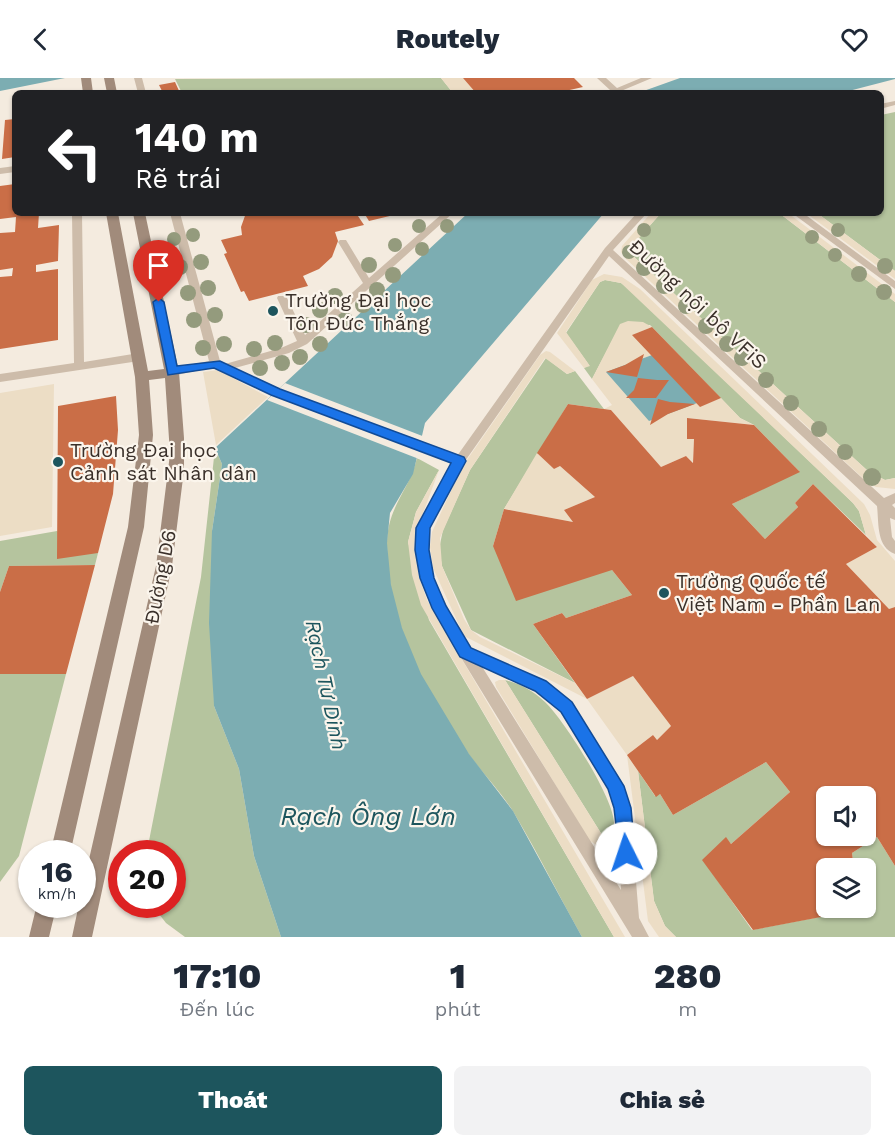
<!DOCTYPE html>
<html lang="vi">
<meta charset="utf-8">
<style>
:root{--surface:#fff;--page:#f2f2f3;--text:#1f2937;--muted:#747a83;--accent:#1d555d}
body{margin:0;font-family:"Work Sans",sans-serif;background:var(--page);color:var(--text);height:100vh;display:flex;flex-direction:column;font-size:22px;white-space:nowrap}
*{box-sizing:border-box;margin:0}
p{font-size:20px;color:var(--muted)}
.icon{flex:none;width:33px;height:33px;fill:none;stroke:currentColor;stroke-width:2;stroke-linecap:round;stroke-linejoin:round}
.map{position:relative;height:859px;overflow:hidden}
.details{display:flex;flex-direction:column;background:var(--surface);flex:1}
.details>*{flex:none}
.top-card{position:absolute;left:12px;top:12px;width:872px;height:126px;border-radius:9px;box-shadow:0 2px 4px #0004;background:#202124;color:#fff;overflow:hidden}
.controls{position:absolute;left:816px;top:708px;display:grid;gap:12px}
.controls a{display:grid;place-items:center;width:60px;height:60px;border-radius:9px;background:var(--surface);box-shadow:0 2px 4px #0004;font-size:30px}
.speed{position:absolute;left:18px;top:762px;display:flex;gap:12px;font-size:30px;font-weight:700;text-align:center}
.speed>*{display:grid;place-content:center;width:78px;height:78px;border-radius:50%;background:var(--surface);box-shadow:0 2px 4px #0004;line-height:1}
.speed small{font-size:15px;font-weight:400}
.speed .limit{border:9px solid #d22;background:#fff;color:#111}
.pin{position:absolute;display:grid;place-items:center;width:51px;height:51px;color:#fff;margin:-62px -26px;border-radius:50% 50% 50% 0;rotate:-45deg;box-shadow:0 0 6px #0007}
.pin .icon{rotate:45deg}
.me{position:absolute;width:66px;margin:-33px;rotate:356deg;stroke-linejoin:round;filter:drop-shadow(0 0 4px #0008)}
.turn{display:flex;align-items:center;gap:21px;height:126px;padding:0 24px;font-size:27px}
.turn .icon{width:78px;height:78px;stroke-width:2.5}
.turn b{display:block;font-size:42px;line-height:51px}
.eta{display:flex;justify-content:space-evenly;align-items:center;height:102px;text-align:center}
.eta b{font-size:36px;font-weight:800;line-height:42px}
.button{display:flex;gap:12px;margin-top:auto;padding:12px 24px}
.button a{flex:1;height:69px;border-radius:9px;background:var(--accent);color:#fff;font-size:24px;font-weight:800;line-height:69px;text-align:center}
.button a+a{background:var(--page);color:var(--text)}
header{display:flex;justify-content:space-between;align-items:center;height:78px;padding:0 24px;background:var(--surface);font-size:27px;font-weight:800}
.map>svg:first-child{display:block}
.green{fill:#b5c49e}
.plaza{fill:#ecddc5}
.water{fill:#7cadb2}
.pier{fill:#f4ebdf}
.building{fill:#ca6e47;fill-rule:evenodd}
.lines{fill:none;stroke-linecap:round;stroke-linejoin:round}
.lane{fill:#cdbcaa;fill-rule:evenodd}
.secondary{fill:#a18b7b;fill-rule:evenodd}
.tree{fill:#949b7d}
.route{fill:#1a73e8;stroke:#114b97;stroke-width:1.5}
.poi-dot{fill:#1d555d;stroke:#fbf5ec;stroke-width:2}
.labels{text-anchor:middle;stroke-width:4.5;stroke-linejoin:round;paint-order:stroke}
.poi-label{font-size:20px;fill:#3a302a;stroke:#fbf5ec;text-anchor:start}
.street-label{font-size:20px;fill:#3a302a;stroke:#fbf5ec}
.water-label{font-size:21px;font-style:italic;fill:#1d555d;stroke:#fbf5ec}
.near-water-label{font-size:26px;font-style:italic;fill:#1d555d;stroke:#fbf5ec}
</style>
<header><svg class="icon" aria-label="back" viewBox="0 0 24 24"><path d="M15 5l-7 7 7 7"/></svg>Routely<svg class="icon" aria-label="heart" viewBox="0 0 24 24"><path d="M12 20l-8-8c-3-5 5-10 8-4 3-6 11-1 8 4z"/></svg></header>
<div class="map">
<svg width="895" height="859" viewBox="0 0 895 859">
<rect width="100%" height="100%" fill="#f4ebdf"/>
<path class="green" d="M441 0 453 15H182L175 1Z
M895 34V193L817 135H880L881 37Z
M661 135H779L895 224V400L885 402 869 394 632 177 629 171Z
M605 202 621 205 628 210 853 425 859 433 866 457 813 406 795 425 798 429 765 461 732 426 799 393 754 347 740 340 650 247 621 246 592 301 584 290 589 287 566 255 600 204Z
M546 280 567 296 575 293 604 331 568 326 504 431 493 468 612 492 632 517 566 540 562 535 533 546 575 605 471 552 442 488 439 471 443 452 470 392Z
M215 370 222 386 212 453 214 628 239 691 254 778 281 859H185L166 845 152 827 172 826V776H147V773L201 499Z
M417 380 439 392 416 434 408 464 429 542 614 859H582C559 818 538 775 514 735 502 715 484 697 470 678 426 618 386 540 387 464 388 428 409 413 417 380Z
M57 453 98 475 95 487 9 488 0 514V463Z
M0 596H66L19 778 0 804Z
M505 602C521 606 533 613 545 624 564 642 614 720 614 745 614 752 611 761 609 768Z
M766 684 790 714 731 766 726 760 703 782 752 852 866 830V790H854L852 775 877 759 895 788V859H676L665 848 654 823 638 693 655 718 660 716 673 737Z"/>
<path class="plaza" d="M441 0H463L476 15H453Z
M651 135H661L630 170 632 177 869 394 885 402 895 400V411L876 409 866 403 626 181 621 174 622 168Z
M779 135H788L895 216V224Z
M806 135H817L895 193V201Z
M604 196 622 199 640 211 864 426 870 437 877 462 895 483V529L889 531 846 486 877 469 866 457 859 433 853 425 621 205 605 202 600 204 566 254 590 288 584 290 557 255 592 202Z
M628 243 643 244 652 249 633 257 652 277 607 294 697 325 701 328 721 320 740 340 754 347 688 340 687 360 694 361 693 384 686 378 661 389 611 332 604 331 612 327 592 301 620 246Z
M546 273 550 274 575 293 567 296 545 280 470 392 440 460 442 488 464 541 471 552 480 559 575 605 587 621 633 598 671 648 657 662 653 657 627 677 638 693 654 823 665 848 676 859H659L648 843 627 677 587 621 464 558 433 490 430 469 432 454 462 389 540 277Z
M218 292 268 319 216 367 203 294Z
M54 306 52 449 0 458V315Z
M537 375 554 391 560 388 595 419 564 432 573 444 504 431Z
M439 392 415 457 419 499 427 522 625 859H614L421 527 412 497 408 464 416 434Z
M499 602H505L609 768 604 772 589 762 496 609 495 604Z"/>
<path class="water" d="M0 0H65L0 13Z
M680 0H895V1L841 15H638Z
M468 135H604L425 345 413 396 390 435 387 465 391 507 402 550 421 596 469 676 513 733 582 859H281L254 778 239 691 214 628 209 545 212 453 222 386 215 370Z
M652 277 697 325 649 343 606 294Z"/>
<path class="pier" d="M285 305 425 359 419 381 267 322Z"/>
<path class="building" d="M463 0H574L583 9 556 15H476Z
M175 4 180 15H163L159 7Z
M15 41V79L2 81 5 42Z
M15 106V135H39L38 150 59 147 58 183 36 187V194L58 191V262L0 271V199L12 198 13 190 0 192V155L15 154 16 139 0 141V108Z
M246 135H356L364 147 335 154 338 163 332 179 319 191 303 198 308 208 249 223 244 213 241 214 224 176 227 175 221 162 242 157 241 149Z
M364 135H398V136L369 143Z
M652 249 721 320 700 329 632 257Z
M644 276 637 299 606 294 625 287Z
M638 300 657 302H669L656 320H626L634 312Z
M116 318 118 352 113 416 98 475 57 481 58 328Z
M658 321 670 324 695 326 668 336 650 347Z
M568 326 611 332 661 389 686 378 693 385 694 361H687V340L754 347 800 394 732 426 765 461 798 429 795 425 813 406 877 469 846 486 889 531 895 529V788L877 759 852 775 854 790H826V830L863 831 753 852 702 782 726 759 731 766 790 714 766 684 673 737 660 716 656 719 627 677 653 657 657 662 671 648 633 598 587 621 533 546 562 535 566 540 632 517 612 492 516 523 493 468 504 431 573 444 564 432 595 419 560 388 554 391 537 375ZM826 718H866V758H826Z
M95 487 66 596H0V514L9 488Z"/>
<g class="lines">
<path class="lane" d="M134 0H142L146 15H138Z
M597 0H606L617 10 641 0H652L621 13 622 15H606L610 12Z
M895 23V27L880 31V26Z
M15 88V94L0 96V90Z
M72 135H82L84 284 139 275 144 279 139 283 0 304V296L74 285Z
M170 135H180L220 283 225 286 281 270 297 263 277 220 278 218H286L305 257 363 205 338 164 340 162H346L369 200 443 135H453L307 266 289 275 235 290 279 311 457 378 605 170 637 135H647L613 172 884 420 895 415V425L892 427 895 430V442L890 440 892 459 895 463V476C876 469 879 445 877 428L609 178 463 386 429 450 428 472 433 500 459 552 470 570 546 604 571 625 621 703 630 730 639 840 649 859H632L449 560 421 500 416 472 417 450 452 385 271 317 214 289 172 298 168 297 167 294 168 291 209 283ZM481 587 536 612 561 633 610 711 616 730 621 812Z
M792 135H803L895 203V211Z"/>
<path class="secondary" d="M81 0H91L93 15H83Z
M104 0H114L117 15H107Z
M106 135H118L148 293 164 291 133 135H145L179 294 184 360V392L172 488 92 859H72L79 826H82V812L156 488 170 376 165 300 149 302 153 357 144 449 70 776H50L128 449 139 357 135 299Z
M37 826H57L49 859H29Z"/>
</g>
<g class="tree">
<circle cx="419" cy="148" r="7"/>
<circle cx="447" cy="148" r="7"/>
<circle cx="644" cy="152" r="7"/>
<circle cx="838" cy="152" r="7"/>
<circle cx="193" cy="157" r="7"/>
<circle cx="812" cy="159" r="7"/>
<circle cx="174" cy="161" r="7"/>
<circle cx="395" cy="167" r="7"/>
<circle cx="422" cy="171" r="7"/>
<circle cx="629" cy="174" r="7"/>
<circle cx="835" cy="177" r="7"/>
<circle cx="201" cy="184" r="8"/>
<circle cx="369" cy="187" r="8"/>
<circle cx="885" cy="188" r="8"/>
<circle cx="180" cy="189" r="8"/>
<circle cx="644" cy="190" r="8"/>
<circle cx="859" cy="196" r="8"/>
<circle cx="393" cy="197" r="8"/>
<circle cx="664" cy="208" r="8"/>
<circle cx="208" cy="210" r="8"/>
<circle cx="377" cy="212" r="8"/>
<circle cx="884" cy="214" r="8"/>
<circle cx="188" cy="215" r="8"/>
<circle cx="335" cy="218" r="8"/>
<circle cx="363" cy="227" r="8"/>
<circle cx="686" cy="228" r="8"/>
<circle cx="320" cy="232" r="8"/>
<circle cx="215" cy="237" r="8"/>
<circle cx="194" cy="242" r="8"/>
<circle cx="345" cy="242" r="8"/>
<circle cx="306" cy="247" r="8"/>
<circle cx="706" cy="248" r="8"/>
<circle cx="275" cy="265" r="8"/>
<circle cx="224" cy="266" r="8"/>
<circle cx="320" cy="266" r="8"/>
<circle cx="727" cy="266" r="8"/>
<circle cx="203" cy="270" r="8"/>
<circle cx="254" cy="271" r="8"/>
<circle cx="300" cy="279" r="8"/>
<circle cx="742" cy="280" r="8"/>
<circle cx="282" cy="285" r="8"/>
<circle cx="260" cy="290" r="8"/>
<circle cx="766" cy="302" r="8"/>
<circle cx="791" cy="325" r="8"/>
<circle cx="819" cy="351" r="8"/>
<circle cx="845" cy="374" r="8"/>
<circle cx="872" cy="399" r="9"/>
</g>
<path class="route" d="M159 220 164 224 177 288 220 283 280 311 464 379 466 383 430 450 429 472 434 500 446 528 471 570 546 603 572 624 624 708 631 730 635 775 632 782 626 784 620 782 614 730 608 711 561 634 535 613 460 579 432 530 420 500 415 472 416 450 451 385 271 317 214 290 168 297 153 224Z"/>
<g class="poi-dot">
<circle cx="273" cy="233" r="6"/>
<circle cx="58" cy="384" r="6"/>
<circle cx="664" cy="515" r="6"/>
</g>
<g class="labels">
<g class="poi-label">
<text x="285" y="229">Trường Đại học<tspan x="285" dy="23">Tôn Đức Thắng</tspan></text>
<text x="70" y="379">Trường Đại học<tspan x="70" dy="23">Cảnh sát Nhân dân</tspan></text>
<text x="676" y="510">Trường Quốc tế<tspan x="676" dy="23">Việt Nam - Phần Lan</tspan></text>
</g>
<g class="street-label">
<text transform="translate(698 226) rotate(43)" y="7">Đường nội bộ VFiS</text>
<text transform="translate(160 499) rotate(-79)" y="7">Đường D6</text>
</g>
<g class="water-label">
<text transform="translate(326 607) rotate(78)" y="7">Rạch Tư Dinh</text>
</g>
<g class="near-water-label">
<text x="368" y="747">Rạch Ông Lớn</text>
</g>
</g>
</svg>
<div class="controls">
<a><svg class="icon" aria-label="sound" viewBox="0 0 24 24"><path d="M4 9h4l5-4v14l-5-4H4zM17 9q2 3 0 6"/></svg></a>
<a><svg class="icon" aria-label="layers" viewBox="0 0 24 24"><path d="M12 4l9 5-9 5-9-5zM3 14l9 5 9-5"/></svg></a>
</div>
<div class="speed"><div>16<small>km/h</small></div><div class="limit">20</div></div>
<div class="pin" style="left:159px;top:224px;background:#d93025"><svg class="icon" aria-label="arrive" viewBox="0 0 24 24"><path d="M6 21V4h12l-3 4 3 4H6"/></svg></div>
<svg class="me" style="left:626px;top:775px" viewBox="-20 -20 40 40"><circle r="19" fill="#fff"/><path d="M0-13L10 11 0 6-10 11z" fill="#1a73e8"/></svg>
<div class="top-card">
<div class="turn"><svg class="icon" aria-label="left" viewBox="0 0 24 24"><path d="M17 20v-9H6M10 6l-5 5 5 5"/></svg><div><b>140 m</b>Rẽ trái</div></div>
</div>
</div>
<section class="details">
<div class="eta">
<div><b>17:10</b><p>Đến lúc</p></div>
<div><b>1</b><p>phút</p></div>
<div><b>280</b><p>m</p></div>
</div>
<div class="button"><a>Thoát</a><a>Chia sẻ</a></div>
</section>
